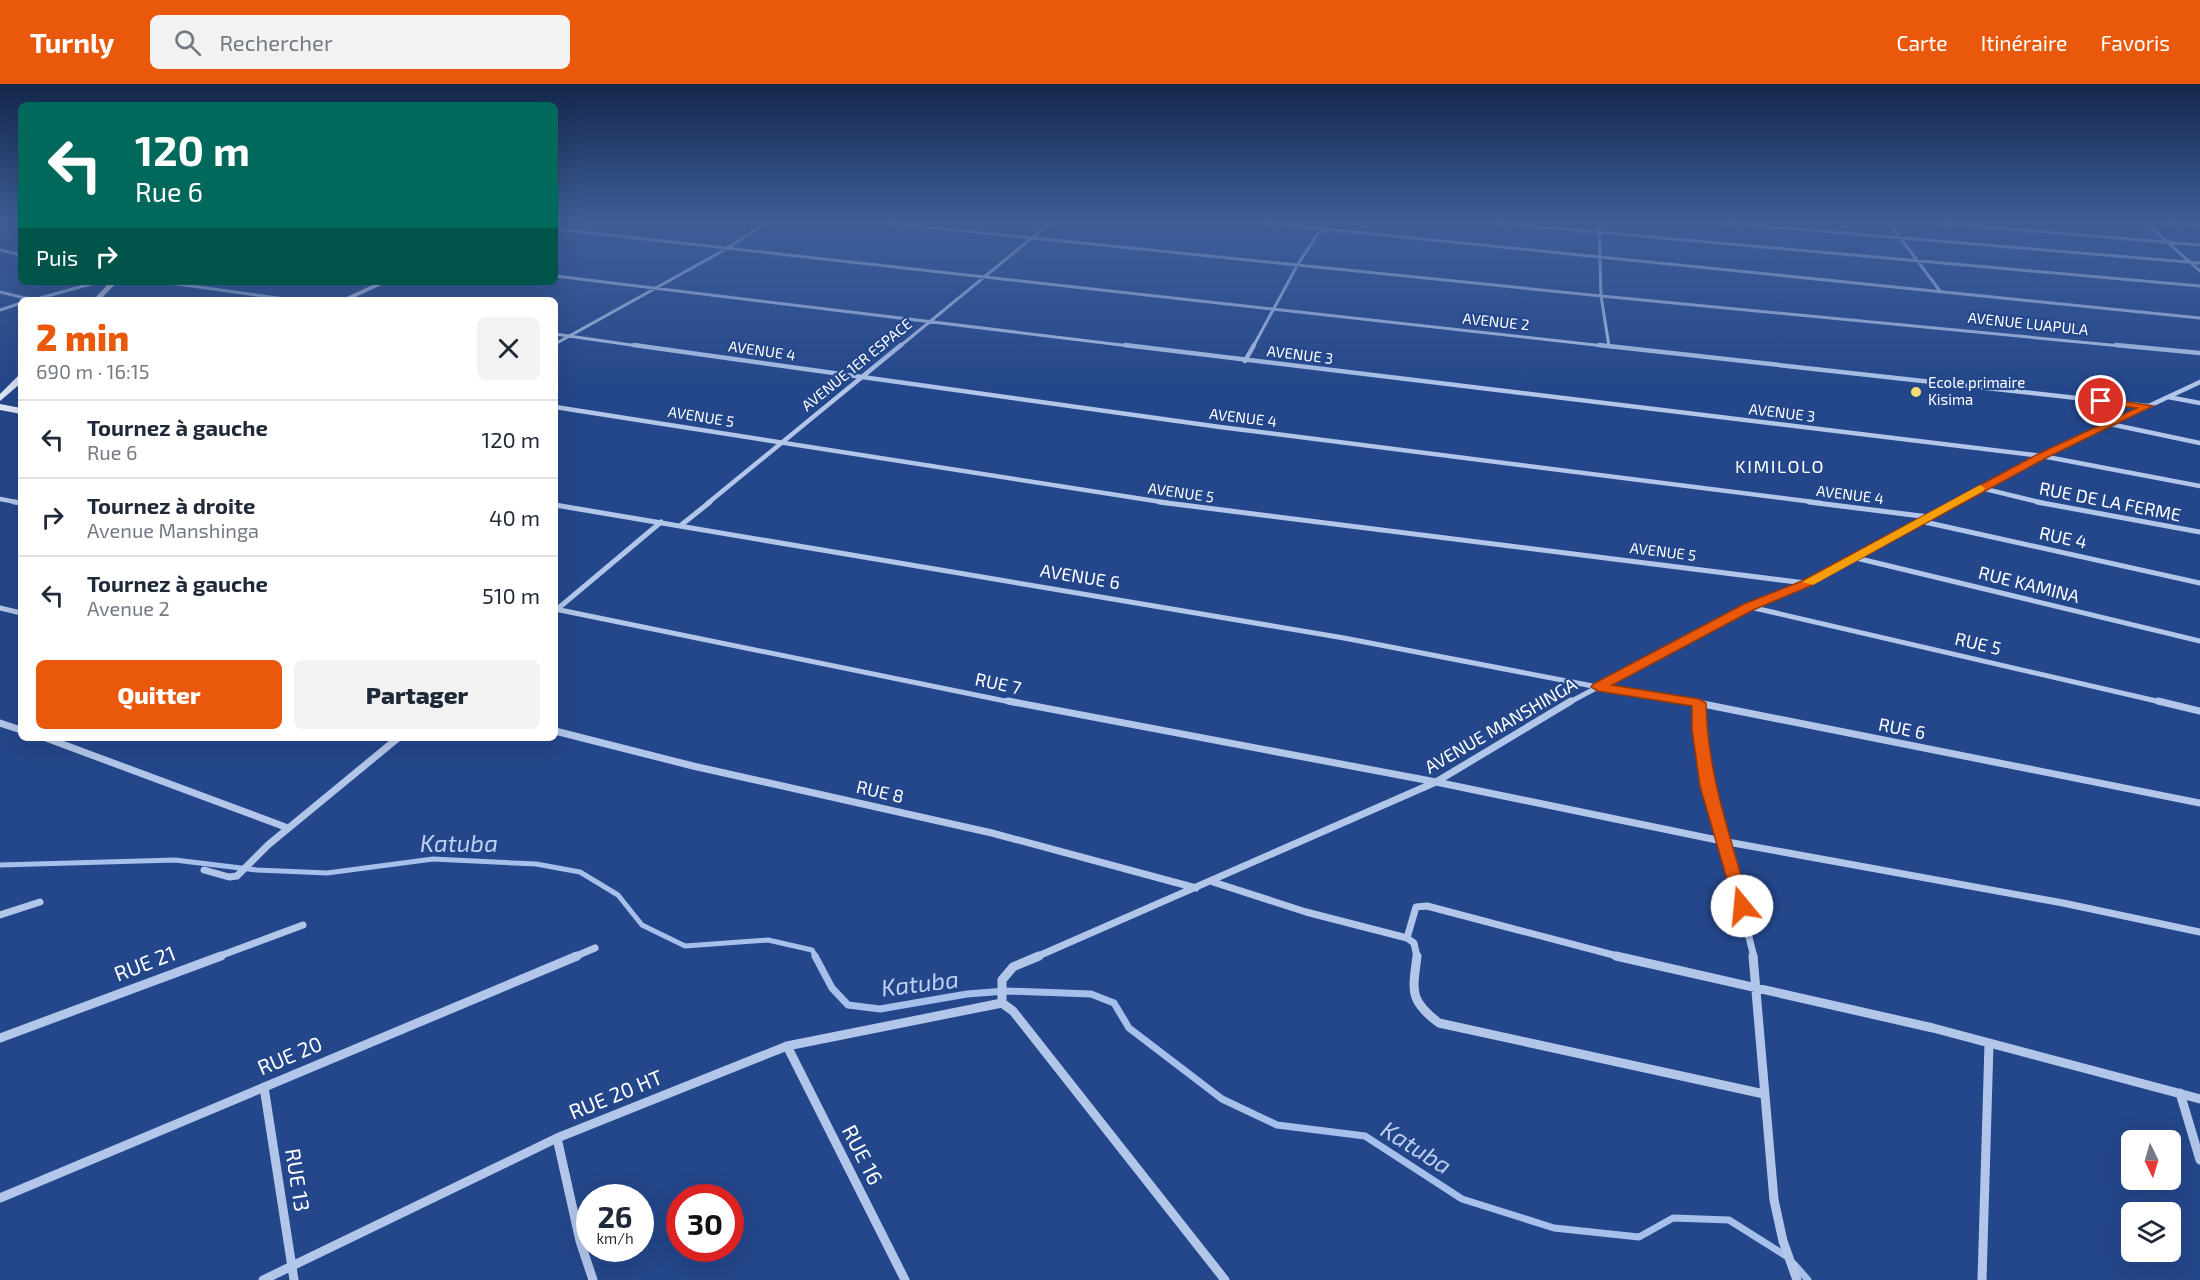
<!DOCTYPE html>
<html lang="fr">
<meta charset="utf-8">
<style>
:root{--surface:#fff;--page:#f2f2f3;--text:#1f2937;--muted:#747a83;--line:#e0e1e3;--accent:#ea580c}
body{margin:0;font-family:"Exo 2",sans-serif;background:var(--page);color:var(--text);height:100vh;display:flex;flex-direction:column;font-size:22px;white-space:nowrap}
*{box-sizing:border-box;margin:0}
p{font-size:20px;color:var(--muted)}
.icon{flex:none;width:33px;height:33px;fill:none;stroke:currentColor;stroke-width:2;stroke-linecap:round;stroke-linejoin:round}
.map{position:relative;flex:1;overflow:hidden}
.sheet{position:absolute;left:18px;top:213px;width:540px;height:444px;display:flex;flex-direction:column;background:var(--surface);border-radius:9px;box-shadow:0 6px 24px #0002}
.sheet>*{flex:none}
.hud{position:absolute;left:18px;top:18px;width:540px;height:183px;border-radius:9px;box-shadow:0 6px 24px #0002;background:#00695c;color:#fff;overflow:hidden}
.needle{width:39px;rotate:175deg}
.controls{position:absolute;left:2121px;top:1046px;display:grid;gap:12px}
.controls a{display:grid;place-items:center;width:60px;height:60px;border-radius:9px;background:var(--surface);box-shadow:0 6px 24px #0002;font-size:30px}
.speed{position:absolute;left:576px;top:1100px;display:flex;gap:12px;font-size:30px;font-weight:700;text-align:center}
.speed>*{display:grid;place-content:center;width:78px;height:78px;border-radius:50%;background:var(--surface);box-shadow:0 6px 24px #0002;line-height:1}
.speed small{font-size:15px;font-weight:400}
.speed .limit{border:9px solid #d22;background:#fff;color:#111}
.pin{position:absolute;display:grid;place-items:center;width:51px;height:51px;color:#fff;margin:-26px;border:3px solid #fff;border-radius:50%;box-shadow:0 2px 6px #0007}
.me{position:absolute;width:66px;margin:-33px;rotate:343deg;stroke-linejoin:round;filter:drop-shadow(0 0 4px #0008)}
.turn{display:flex;align-items:center;gap:21px;height:126px;padding:0 18px;font-size:27px}
.turn .icon{width:78px;height:78px;stroke-width:2.5}
.turn b{display:block;font-size:42px;line-height:51px}
.then{display:flex;align-items:center;height:57px;padding:0 18px;background:#0003;gap:12px;font-size:22px}
.round{display:grid;place-items:center;flex:none;width:63px;height:63px;border-radius:9px;background:var(--page)}
.headline{display:flex;align-items:center;justify-content:space-between;height:102px;padding:0 18px}
h1{font-size:36px;font-weight:800;line-height:45px;color:var(--accent)}
.cta{display:flex;gap:12px;margin-top:auto;padding:12px 18px}
.cta a{flex:1;height:69px;border-radius:9px;background:var(--accent);color:#fff;font-size:24px;font-weight:800;line-height:69px;text-align:center}
.cta a+a{background:var(--page);color:var(--text)}
ul{padding:0;list-style:none}
li{display:flex;align-items:center;gap:18px;height:78px;padding:0 18px;border-top:2px solid var(--line)}
li div{flex:1}
li b{display:block;font-size:22px}
li em{font-style:normal}
header{display:flex;align-items:center;gap:36px;box-sizing:border-box;height:84px;padding:0 30px;background:var(--accent);color:#fff}
header strong{font-size:28px}
nav{display:flex;gap:33px;margin-inline-start:auto;font-size:21px}
.search{width:420px;height:54px;background:var(--page);display:flex;align-items:center;gap:15px;box-sizing:border-box;padding:0 21px;border-radius:9px;color:var(--muted);font-size:22px}
.map>svg:first-child{display:block}
.lines{fill:none;stroke-linecap:round;stroke-linejoin:round}
.stream-far1{stroke:#a6bfeb;stroke-width:5}
.stream{stroke:#a6bfeb;stroke-width:7}
.street-far4{stroke:#b2c6ea;stroke-width:3}
.street-far3{stroke:#b2c6ea;stroke-width:4.5}
.street-far2{stroke:#b2c6ea;stroke-width:5}
.street-far1{stroke:#b2c6ea;stroke-width:7}
.street{stroke:#b2c6ea;stroke-width:9}
.secondary{fill:#dde6f8;fill-rule:evenodd}
.route{fill:#ea580c;stroke:#983908;stroke-width:1.5}
.slow{fill:#f59e0b}
.poi-dot{fill:#f5dc75;stroke:#24478b;stroke-width:2}
.labels{text-anchor:middle;stroke-width:4.5;stroke-linejoin:round;paint-order:stroke}
.far-street-label{font-size:15px;fill:#fff;stroke:#24478b}
.far-poi-label{font-size:15px;fill:#fff;stroke:#24478b;text-anchor:start}
.far-quarter-label{font-size:18px;letter-spacing:1.5px;fill:#fff;stroke:#24478b}
.street-label{font-size:18px;fill:#fff;stroke:#24478b}
.near-street-label{font-size:21px;fill:#fff;stroke:#24478b}
.near-water-label{font-size:24px;font-style:italic;fill:#bed0f1;stroke:#24478b}
</style>
<header>
<strong>Turnly</strong>
<div class="search"><svg class="icon" aria-label="search" viewBox="0 0 24 24"><circle cx="10" cy="10" r="6"/><path d="M15 15l6 6"/></svg>Rechercher</div>
<nav><a>Carte</a><a>Itinéraire</a><a>Favoris</a></nav>
</header>
<div class="map">
<svg width="2200" height="1196" viewBox="0 0 2200 1196">
<rect width="100%" height="100%" fill="#24478b"/>
<g class="lines">
<path class="stream-far1" d="M0 781 175 776 257 786 327 789 433 775 536 780 580 788 618 811 642 841 685 862 768 856 812 866 816 873"/>
<path class="stream" d="M815 872 832 904 848 921 880 925 967 910 1006 907 1091 910 1114 919 1129 944 1222 1015 1277 1041 1365 1052 1462 1115 1554 1144 1639 1153 1673 1134 1729 1136 1786 1172
M1794 1180 1808 1196"/>
<path class="street-far4" d="M886 139 1601 212 2132 263
M1265 139 2200 234
M1495 139 2200 202
M1599 139 1601 212 1609 262
M1723 139 2200 179
M1889 139 1940 207
M1939 139 2200 161
M2146 139 2200 187
M2163 139 2200 142
M555 145 1613 263
M0 166 21 171
M555 192 1138 263
M163 198 292 216
M0 208 33 216
M33 216 98 198
M0 226 21 219
M555 250 645 263
M555 260 726 165 766 139
M899 263 1050 139
M1253 263 1298 180 1325 139"/>
<path class="street-far3" d="M634 261 1220 343 1821 419
M1125 261 2042 372 2200 402
M1599 261 2148 322
M2116 261 2200 269
M1245 277 1254 261
M2168 313 2200 319
M555 323 1168 419
M2110 340 2200 359
M1981 404 2043 419
M0 415 21 419
M708 419 901 261
M1955 419 2042 372 2200 298"/>
<path class="street-far2" d="M14 418 21 419
M1159 418 1805 499
M1809 418 1929 433
M2037 418 2200 448
M555 421 1344 554 1598 603 1698 619
M1920 437 2200 499
M680 442 710 418
M1852 473 2200 557
M1750 523 2165 619
M0 524 21 529
M555 525 1015 619
M555 527 661 438
M1568 619 1749 523 1806 500 1958 418"/>
<path class="street-far1" d="M1008 617 1436 698 1722 757 2063 819 2200 848
M1688 617 2200 719
M2158 617 2200 627
M1699 619 1706 683 1754 873
M0 639 21 646
M555 647 693 682 992 749 1196 804
M46 654 288 744
M204 786 229 793 237 792 268 761 398 654
M1213 798 1306 828 1407 854
M0 831 40 818
M217 873 303 841
M574 873 595 864
M1036 873 1436 698 1571 617
M1417 873 1414 859 1407 854 1416 823 1427 822 1621 873"/>
<path class="street" d="M1417 872C1413 906 1408 916 1439 939L1764 1010
M1616 872 1933 944 2200 1015
M1753 872 1774 1116 1783 1157 1797 1196
M1002 919V896L1013 883 1039 872
M1002 919 1013 927 1225 1196
M0 954 221 872
M787 962 905 1196
M264 1003 294 1196
M2180 1009 2200 1076
M557 1054 580 1157 593 1196
M0 1114 577 872
M263 1196 557 1054 787 962 1002 919
M1982 1196 1989 960"/>
<path class="secondary" d="M110 198H117L100 216H93Z
M379 198H388L349 216H340Z
M18 292H21V299L0 317V310Z
M0 320 21 324V330L0 326Z"/>
</g>
<linearGradient id="sky" x2="0" y2="1"><stop stop-color="#14274c"/><stop offset="0.45" stop-color="#3f5e98"/><stop offset="1" stop-color="#3f5e98" stop-opacity="0"/></linearGradient>
<rect width="2200" height="306" fill="url(#sky)"/>
<path class="route" d="M2101 314 2153 322 2046 374 1810 502 1753 526 1612 601 1699 615 1706 619C1707 689 1731 755 1750 822L1748 826H1736L1700 702 1692 645V622L1598 607 1591 603 1593 600 1744 520 1802 497 2038 370 2137 324 2097 319 2096 317Z"/>
<path class="slow" d="M1980 401 1985 404 1983 407 1813 501 1802 498Z"/>
<circle class="poi-dot" cx="1916" cy="308" r="6"/>
<g class="labels">
<g class="far-street-label">
<text transform="translate(1496 238) rotate(6)" y="5">AVENUE 2</text>
<text transform="translate(2028 240) rotate(6)" y="5">AVENUE LUAPULA</text>
<text transform="translate(762 267) rotate(8)" y="5">AVENUE 4</text>
<text transform="translate(1300 271) rotate(7)" y="5">AVENUE 3</text>
<text transform="translate(857 281) rotate(-39)" y="5">AVENUE 1ER ESPACE</text>
<text transform="translate(1782 329) rotate(7)" y="5">AVENUE 3</text>
<text transform="translate(701 333) rotate(9)" y="5">AVENUE 5</text>
<text transform="translate(1243 334) rotate(7)" y="5">AVENUE 4</text>
<text transform="translate(1181 409) rotate(8)" y="5">AVENUE 5</text>
<text transform="translate(1850 411) rotate(7)" y="5">AVENUE 4</text>
<text transform="translate(1663 468) rotate(7)" y="5">AVENUE 5</text>
</g>
<g class="far-poi-label">
<text x="1928" y="304">Ecole primaire<tspan x="1928" dy="17">Kisima</tspan></text>
</g>
<g class="far-quarter-label">
<text x="1780" y="389">KIMILOLO</text>
</g>
<g class="street-label">
<text transform="translate(2110 418) rotate(11)" y="6">RUE DE LA FERME</text>
<text transform="translate(2063 454) rotate(12)" y="6">RUE 4</text>
<text transform="translate(1080 493) rotate(9)" y="6">AVENUE 6</text>
<text transform="translate(2029 501) rotate(14)" y="6">RUE KAMINA</text>
<text transform="translate(1978 560) rotate(13)" y="6">RUE 5</text>
<text transform="translate(998 600) rotate(12)" y="6">RUE 7</text>
<text transform="translate(1501 642) rotate(-30)" y="6">AVENUE MANSHINGA</text>
<text transform="translate(1902 645) rotate(11)" y="6">RUE 6</text>
<text transform="translate(880 708) rotate(13)" y="6">RUE 8</text>
</g>
<g class="near-street-label">
<text transform="translate(145 880) rotate(-21)" y="7">RUE 21</text>
<text transform="translate(290 972) rotate(-23)" y="7">RUE 20</text>
<text transform="translate(616 1011) rotate(-22)" y="7">RUE 20 HT</text>
<text transform="translate(862 1071) rotate(63)" y="7">RUE 16</text>
<text transform="translate(297 1096) rotate(81)" y="7">RUE 13</text>
</g>
<g class="near-water-label">
<text x="459" y="768">Katuba</text>
<text transform="translate(920 900) rotate(-7)" y="8">Katuba</text>
<text transform="translate(1416 1064) rotate(32)" y="8">Katuba</text>
</g>
</g>
</svg>
<div class="controls">
<a><svg class="needle" viewBox="-14 -14 28 28"><path d="M0-13l5 13h-10z" fill="#e53935"/><path d="M0 13l5-13h-10z" fill="#747a83"/></svg></a>
<a><svg class="icon" aria-label="layers" viewBox="0 0 24 24"><path d="M12 4l9 5-9 5-9-5zM3 14l9 5 9-5"/></svg></a>
</div>
<div class="speed"><div>26<small>km/h</small></div><div class="limit">30</div></div>
<div class="pin" style="left:2101px;top:317px;background:#d93025"><svg class="icon" aria-label="arrive" viewBox="0 0 24 24"><path d="M6 21V4h12l-3 4 3 4H6"/></svg></div>
<svg class="me" style="left:1742px;top:822px" viewBox="-20 -20 40 40"><circle r="19" fill="#fff"/><path d="M0-13L10 11 0 6-10 11z" fill="#ea580c"/></svg>
<div class="hud">
<div class="turn"><svg class="icon" aria-label="left" viewBox="0 0 24 24"><path d="M17 20v-9H6M10 6l-5 5 5 5"/></svg><div><b>120 m</b>Rue 6</div></div>
<div class="then">Puis<svg class="icon" aria-label="right" viewBox="0 0 24 24"><path d="M7 20v-9h11M14 6l5 5-5 5"/></svg></div>
</div>
<section class="sheet">
<div class="headline"><div><h1>2 min</h1><p>690 m · 16:15</p></div><a class="round"><svg class="icon" aria-label="close" viewBox="0 0 24 24"><path d="M6 6l12 12M18 6L6 18"/></svg></a></div>
<ul>
<li><svg class="icon" aria-label="left" viewBox="0 0 24 24"><path d="M17 20v-9H6M10 6l-5 5 5 5"/></svg><div><b>Tournez à gauche</b><p>Rue 6</p></div><em>120 m</em></li>
<li><svg class="icon" aria-label="right" viewBox="0 0 24 24"><path d="M7 20v-9h11M14 6l5 5-5 5"/></svg><div><b>Tournez à droite</b><p>Avenue Manshinga</p></div><em>40 m</em></li>
<li><svg class="icon" aria-label="left" viewBox="0 0 24 24"><path d="M17 20v-9H6M10 6l-5 5 5 5"/></svg><div><b>Tournez à gauche</b><p>Avenue 2</p></div><em>510 m</em></li>
</ul>
<div class="cta"><a>Quitter</a><a>Partager</a></div>
</section>
</div>
